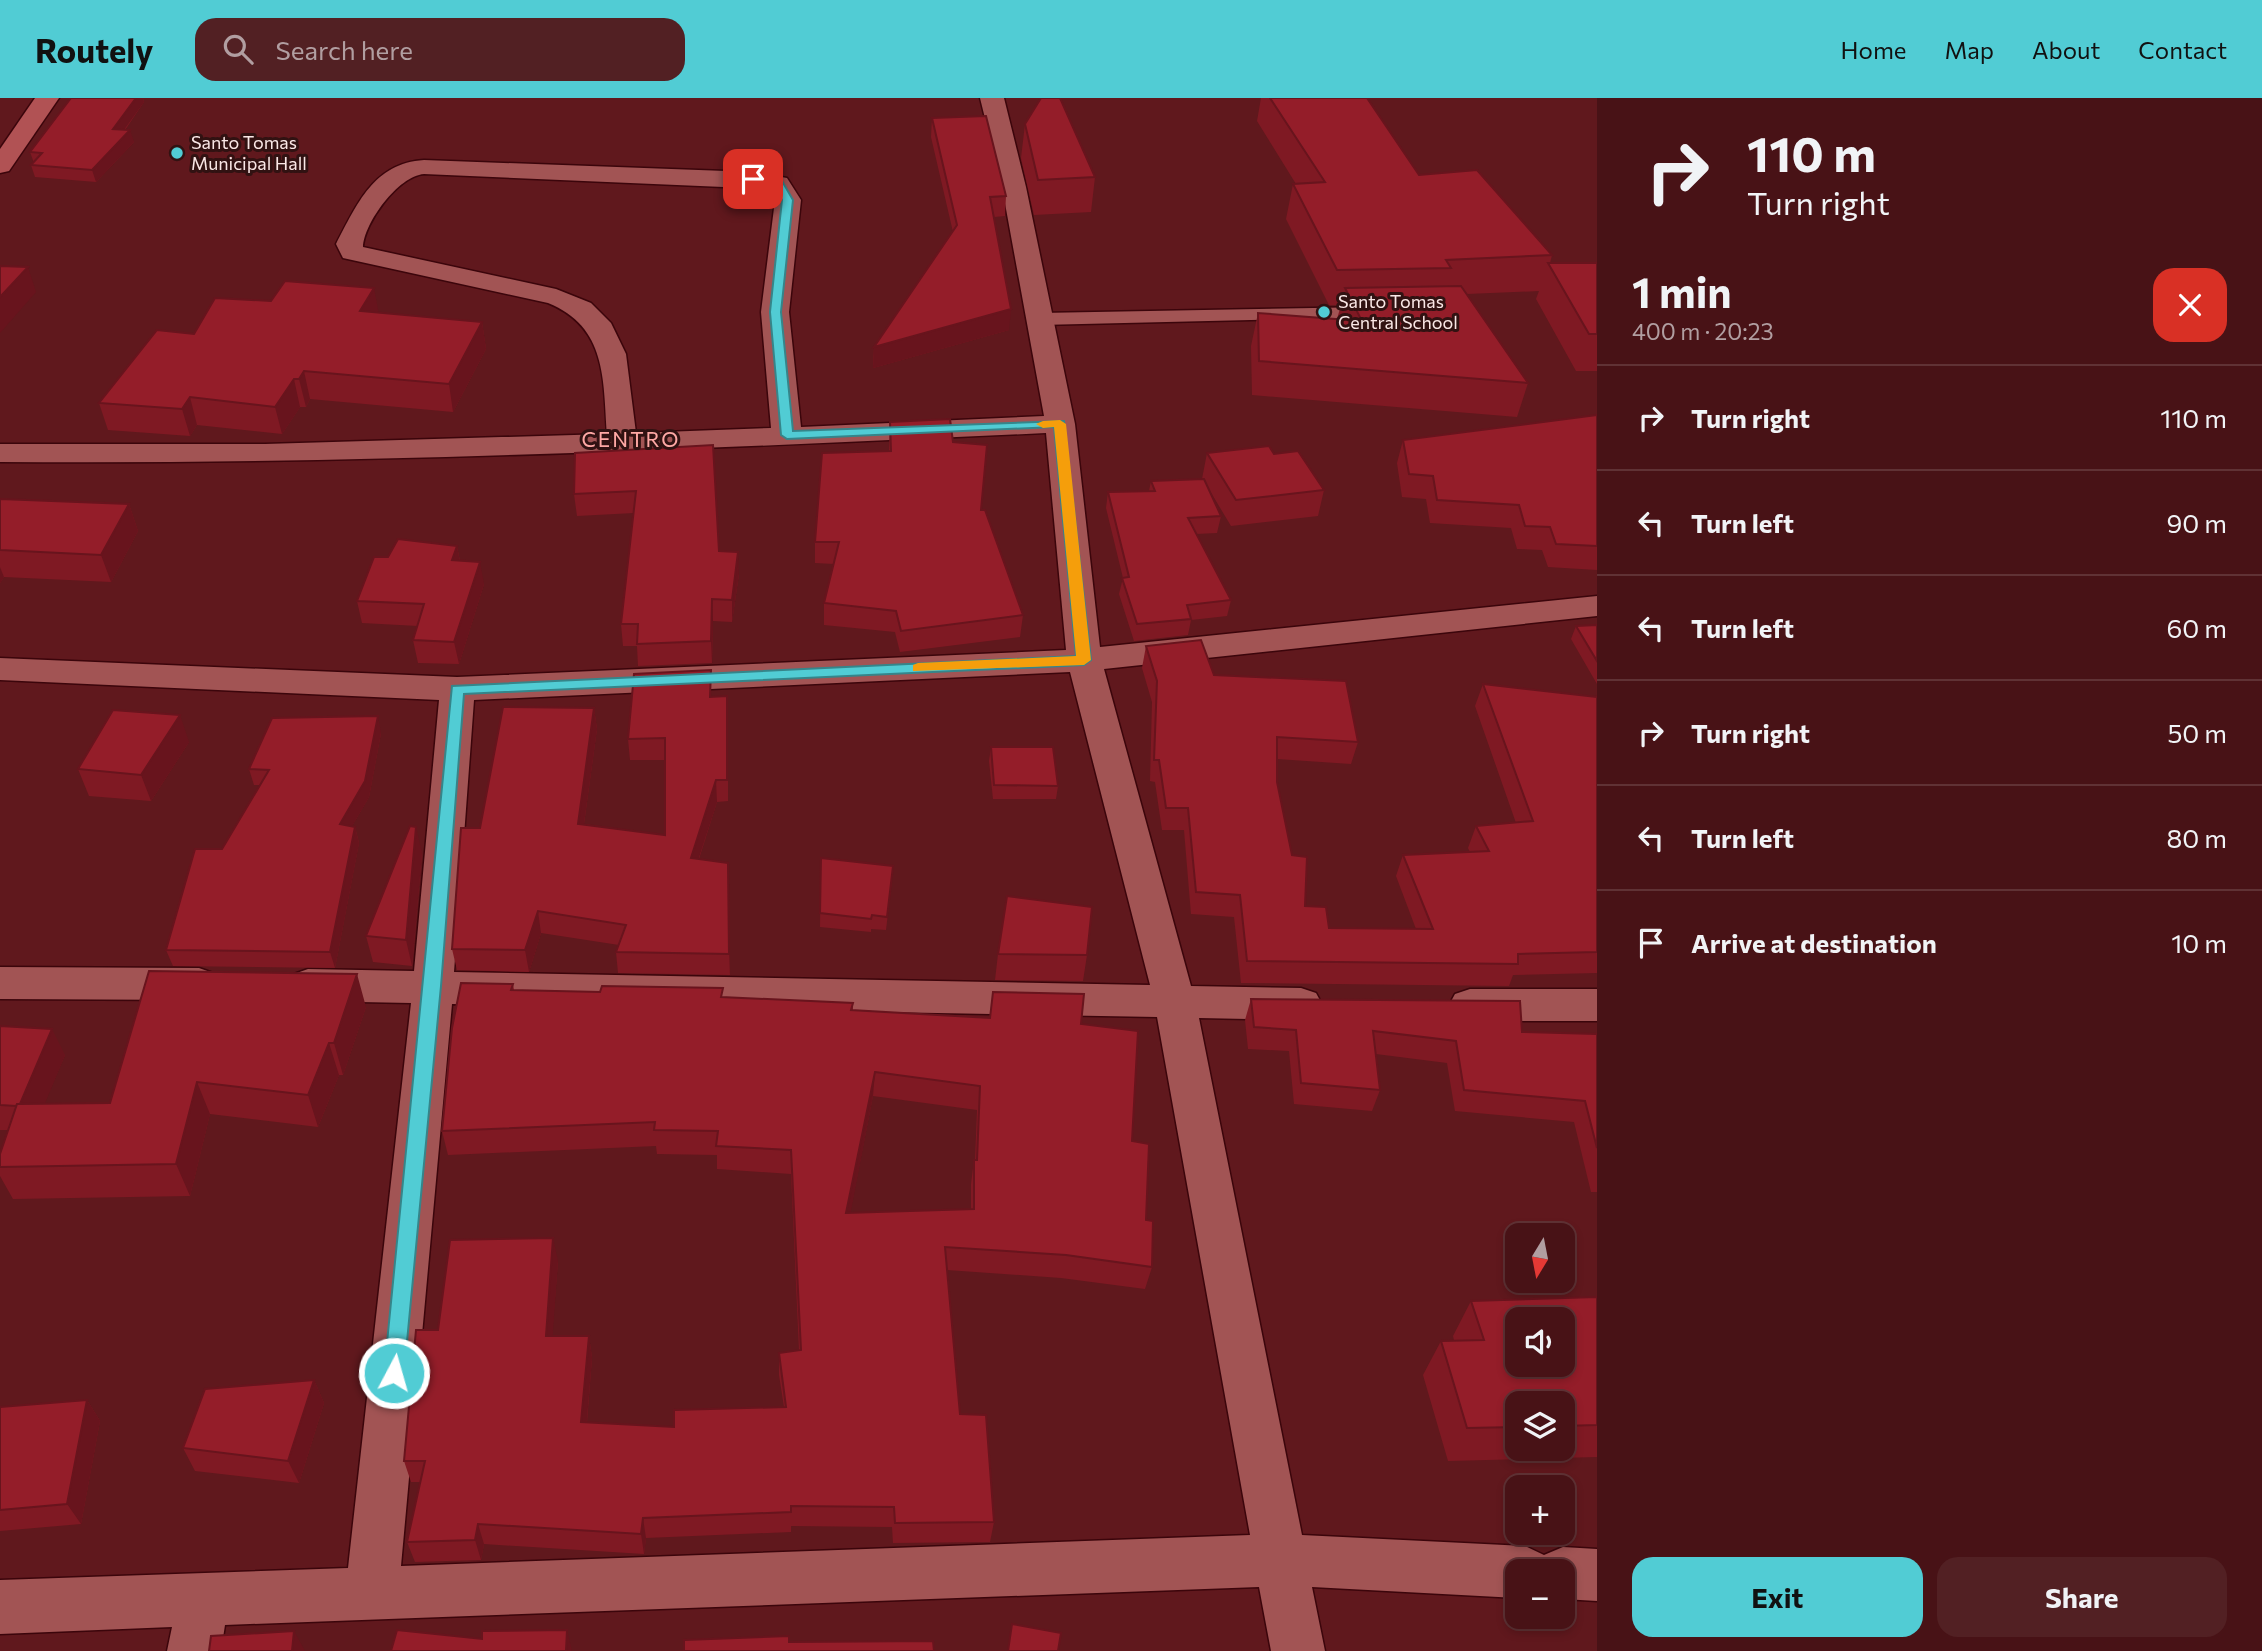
<!DOCTYPE html>
<meta charset="utf-8">
<style>
:root{--surface:#481216;--page:#522023;--text:#f1f3f6;--muted:#b19ea1;--line:#603235;--accent:#51ccd4}
body{margin:0;font-family:Commissioner,sans-serif;background:var(--page);color:var(--text);height:100vh;display:flex;flex-direction:column;font-size:26px;white-space:nowrap}
*{box-sizing:border-box;margin:0}
p{font-size:23px;color:var(--muted)}
.icon{flex:none;width:38px;height:38px;fill:none;stroke:currentColor;stroke-width:2;stroke-linecap:round;stroke-linejoin:round}
.map{position:relative;flex:1;overflow:hidden}
.side{display:flex;flex-direction:column;background:var(--surface);width:665px}
.side>*{flex:none}
.banner{background:#481216;color:var(--text);overflow:hidden}
.needle{width:46px;rotate:190deg}
.buttons{position:absolute;left:1505px;top:1125px;display:grid;gap:14px}
.buttons a{display:grid;place-items:center;width:70px;height:70px;border-radius:14px;background:var(--surface);box-shadow:0 4px 10px #0003,0 0 0 2px var(--line);font-size:35px}
.pin{position:absolute;display:grid;place-items:center;width:60px;height:60px;color:#fff;margin:-30px;border-radius:14px;box-shadow:0 4px 10px #0006}
.me{position:absolute;width:77px;margin:-38px;rotate:6deg;stroke-linejoin:round;filter:drop-shadow(0 0 5px #0008)}
.turn{display:flex;align-items:center;gap:24px;height:147px;padding:0 35px;font-size:32px}
.turn .icon{width:91px;height:91px;stroke-width:2.5}
.turn b{display:block;font-size:49px;line-height:60px}
.round{display:grid;place-items:center;flex:none;width:74px;height:74px;border-radius:21px;background:var(--page)}
.overview{display:flex;align-items:center;justify-content:space-between;height:119px;padding:0 35px}
h1{font-size:42px;font-weight:700;line-height:52px}
.cta{display:flex;gap:14px;margin-top:auto;padding:14px 35px}
.cta a{flex:1;height:80px;border-radius:21px;background:var(--accent);color:#111;font-size:28px;font-weight:700;line-height:80px;text-align:center}
.cta a+a{background:var(--page);color:var(--text)}
ul{padding:0;list-style:none}
li{display:flex;align-items:center;gap:21px;height:105px;padding:0 35px;border-top:2px solid var(--line)}
li div{flex:1}
li b{display:block;font-size:26px}
li em{font-style:normal}
header{display:flex;align-items:center;gap:42px;box-sizing:border-box;height:98px;padding:0 35px;background:var(--accent);color:#111}
header strong{font-size:33px}
nav{display:flex;gap:38px;margin-inline-start:auto;font-size:24px}
.search{width:490px;height:63px;background:var(--page);display:flex;align-items:center;gap:18px;box-sizing:border-box;padding:0 24px;border-radius:21px;color:var(--muted);font-size:26px}
main{display:flex;flex:1;min-height:0}
.map>svg:first-child{display:block}
.lines{fill:none;stroke-linecap:round;stroke-linejoin:round}
.lane-casing{stroke:#3b050b;stroke-width:3}
.street-casing{stroke:#3b050b;stroke-width:3}
.secondary-casing{stroke:#3b050b;stroke-width:3}
.lane{fill:#a25454;fill-rule:evenodd}
.street{fill:#a25454;fill-rule:evenodd}
.secondary{fill:#b15254;fill-rule:evenodd}
.wall{fill:#7f1923;fill-rule:evenodd}
.shaded-wall{fill:#68141d}
.building{fill:#941d29;stroke:#68141d;stroke-width:2;fill-rule:evenodd}
.route{fill:#51ccd4;stroke:#35858a;stroke-width:2}
.slow{fill:#f59e0b}
.poi-dot{fill:#51ccd4;stroke:#311212;stroke-width:2.5}
.labels{text-anchor:middle;stroke-width:6;stroke-linejoin:round;paint-order:stroke}
.far-poi-label{font-size:18px;fill:#fae7e6;stroke:#311212;text-anchor:start}
.far-quarter-label{font-size:21px;letter-spacing:2px;fill:#ffa8a5;stroke:#311212}
</style>
<header>
<strong>Routely</strong>
<div class="search"><svg class="icon" aria-label="search" viewBox="0 0 24 24"><circle cx="10" cy="10" r="6"/><path d="M15 15l6 6"/></svg>Search here</div>
<nav><a>Home</a><a>Map</a><a>About</a><a>Contact</a></nav>
</header>
<main>
<div class="map">
<svg width="1597" height="1553" viewBox="0 0 1597 1553">
<rect width="100%" height="100%" fill="#60181d"/>
<g class="lines">
<g class="lane-casing">
<path id="lane" d="M1372 209 1379 211 1381 215 1379 219 1040 227 1031 221 1040 215Z"/>
</g>
<g class="street-casing">
<path id="street" d="M980 0H1004L1026 89 1075 326 1100 549 1597 498V518L1104 571 1191 888 1301 890 1316 895 1322 906 1316 917 1301 922 1199 920 1302 1437 1525 1448 1544 1457 1563 1449 1597 1451V1503L1563 1501V1474H1517V1500L1312 1489 1325 1553H1271L1259 1489 225 1527 221 1553H167L172 1529 0 1536V1482L348 1470 411 905 308 903 294 898 288 887 294 876 308 871 414 873 439 602 0 582V560L457 579 1066 552 1046 335C697 351 349 367 0 364V346H265L607 336C603 281 607 229 548 205L352 162 343 160 336 146C357 106 374 65 424 62L753 74 787 80 801 102 789 214 801 329 1044 318 1002 89ZM424 76 769 91 775 102 761 214 771 330 636 335 626 256 611 225 591 205 556 191 363 149C364 125 398 78 424 76ZM1070 574 1150 887 454 874 474 602ZM452 906 1157 919 1250 1437 401 1468Z
M0 869 199 870 213 875 219 886 213 897 199 902 0 901Z
M1470 891H1597V923H1470L1455 918 1449 907 1455 896Z"/>
</g>
<g class="secondary-casing">
<path id="secondary" d="M35 0H59L9 73 0 75V51Z"/>
</g>
<use href="#lane" class="lane"/>
<use href="#street" class="street"/>
<use href="#secondary" class="secondary"/>
</g>
<path class="wall" d="M71 0H143L144 4 125 32 134 44 96 84 35 79 31 67 34 65 30 54Z
M1261 0H1367L1419 77 1552 157 1550 165H1597V273H1576L1536 201 1539 193 1467 196 1528 285 1517 319 1252 297 1251 248 1258 215 1337 221 1341 207H1329L1286 121 1293 86H1296L1257 23Z
M932 20 1006 98 1005 118 994 119 1009 232 873 270 874 249 953 134 931 39Z
M1025 26 1095 79 1091 114 1034 117 1021 60Z
M378 215 482 224 486 251 453 314 310 301 306 309H300L282 336 197 327 190 338 108 332 99 305 194 236Z
M1597 317V472L1548 469 1542 452 1517 451 1511 430 1430 425 1426 401 1402 399 1397 365 1403 342Z
M890 324 953 344 981 412 1023 517 1020 539 900 554 895 534 824 527V505L834 466 815 465V444L889 353Z
M713 347 719 453 739 476 732 524 713 523 712 565 638 568 637 548H623L621 526 634 415 577 418 574 396Z
M1207 355 1274 356 1324 392 1318 418 1231 428 1210 393 1221 418 1217 435 1196 436 1231 502 1227 518 1191 522 1188 537 1134 543 1119 496 1123 480 1106 410 1108 394 1149 393 1151 383 1202 381Z
M0 401 129 406 138 433 111 484 4 479 0 485Z
M457 448 460 463 484 486 459 566 418 565 413 542 418 528 362 525 357 503 388 459Z
M1597 527V586L1571 541 1576 528Z
M1146 548 1214 577 1358 644 1351 666 1277 661V684L1292 757 1305 808 1329 830 1416 831 1396 778 1403 757 1470 754 1468 750 1476 728 1516 725 1475 608 1483 586 1597 599V875L1513 877 1509 888 1241 885 1234 819 1191 816 1184 732H1162L1155 684 1150 683 1152 604 1142 570Z
M712 599 728 620V703L717 704 699 761 729 786 730 877 618 875 616 854 619 847 541 835 529 874 457 872 452 851 480 730 594 610 597 631 584 726 665 737V662H630L628 641Z
M381 635 369 699 352 728 355 729 359 745 335 870 173 868 166 852 222 751 260 687H254L249 671Z
M189 644 151 703 89 698 78 671Z
M991 649 1058 688 1056 701H993L989 663Z
M422 755 412 868 373 864 366 838Z
M821 760 892 782 886 832 871 831V834L820 829Z
M998 856 1087 857 1083 883 995 882Z
M513 886 514 892 723 899 853 905V912L990 920 993 894 1081 926 1132 1043 1146 1122 1152 1169 1145 1191 1061 1180 947 1172 960 1316 994 1424 990 1444 893 1445 892 1429 791 1428V1434L646 1440 644 1456 484 1446 481 1462 415 1464 407 1444 421 1384H411L404 1363 438 1232 558 1163 552 1238H589L592 1260 587 1324 674 1329 784 1309 779 1277V1255L799 1252 791 1076 717 1071V1057L657 1056 656 1048 448 1057 442 1033ZM873 998 977 1012 975 1062H974L971 1086V1111L850 1115Z
M1251 901 1522 934 1597 936V1094H1591L1574 1024 1455 1013 1447 965 1376 956 1380 992 1372 1013 1294 1006 1289 953 1248 951 1245 922Z
M366 909 343 977H339L318 1029 210 1016 190 1098 13 1101 0 1078V1056L8 1032H0V928L65 957 44 1006 110 1005Z
M1597 1199V1359L1448 1363 1423 1277 1441 1243 1454 1242 1453 1238 1471 1203ZM1517 1306H1563V1351H1517Z
M314 1282 324 1305 299 1385 195 1373 183 1350Z
M87 1302 100 1323 81 1426 0 1433V1309Z"/>
<path class="shaded-wall" d="M136 0H143L144 4 116 43 113 31Z
M130 32 134 44 96 84 92 72Z
M28 169 36 194 0 235V199Z
M374 190 379 217 360 213Z
M1011 211 1009 232 873 270 874 249Z
M482 224 486 251 453 314 449 286Z
M304 273 310 301 306 309 299 281Z
M294 281 300 309 282 336 275 309Z
M190 299 197 327 190 338 182 311Z
M129 406 138 433 111 484 101 457Z
M457 448 461 470 452 462Z
M738 454 739 476 732 524V502Z
M480 464 484 486 459 566 454 544Z
M0 469 4 479 0 485Z
M712 501 713 523 712 565 711 543Z
M594 610 597 631 581 747 578 726Z
M180 617 189 644 151 703 141 677Z
M378 618 381 635 369 699 344 742 340 726Z
M716 682 717 704 692 781 691 760Z
M355 729 359 745 335 870 330 854Z
M416 729 422 755 412 868 406 842Z
M728 765 729 786 730 877 729 856Z
M538 813 541 835 529 874 525 852Z
M357 876 366 909 343 977 334 945Z
M52 931 65 957 33 1034 19 1008Z
M329 945 339 977 318 1029 308 997Z
M875 974 873 998 846 1138V1115Z
M197 984 210 1016 190 1098 176 1066Z
M553 1140 558 1163 551 1260 546 1238Z
M589 1238 592 1260 585 1345 581 1324Z
M314 1282 324 1305 299 1385 288 1363Z
M87 1302 100 1323 81 1426 67 1406Z
M643 1420 646 1440 644 1456 641 1436Z
M478 1426 484 1446 481 1462 475 1442Z
M567 1532 572 1553H566Z
M294 1533 305 1553H292Z"/>
<path class="building" d="M71 0H136L113 31 130 32 92 72 31 67 42 55 30 54Z
M1041 0H1060L1095 79 1038 82 1025 26Z
M1270 0H1367L1419 77 1477 72 1552 157 1446 162 1451 170 1337 172 1293 86 1325 84Z
M986 18 1006 98 990 99 1011 211 874 249 957 127 932 20Z
M1548 165H1597V236H1589Z
M0 168 28 169 0 199Z
M285 183 374 190 360 213 482 224 449 286 304 273 299 281H294L275 309 190 299 182 311 99 305 157 232 194 236 215 200 271 203Z
M1461 188 1528 285 1259 263 1258 215 1362 223 1345 190Z
M1597 317V448L1556 446 1550 429 1525 428 1519 407 1437 402 1433 378 1409 376 1403 342Z
M950 321 953 344 987 347 981 412H985L1023 517 901 533 896 513 824 505 839 444H815L822 355 891 353 890 324Z
M713 347 719 453 738 454 732 502 712 501 711 543 637 546 638 526H621L636 393 574 396 575 355Z
M1269 348 1274 356 1298 353 1324 392 1236 402 1207 355Z
M1204 381 1221 418 1188 420 1231 502 1187 507 1191 521 1137 526 1122 480 1129 479 1108 394 1155 393 1151 383Z
M0 401 129 406 101 457 0 452Z
M398 441 457 448 452 462 480 464 454 544 413 542 424 506 357 503 374 459H388Z
M1597 527V563L1576 528Z
M1201 542 1214 577 1346 583 1358 644 1277 639V684L1292 757 1307 759 1305 808 1326 809 1329 830 1433 831 1403 757 1489 753 1476 728 1533 723 1483 586 1597 599V854L1518 856V866L1247 863 1240 797 1196 794 1188 710H1166L1159 662H1154L1157 583 1146 548Z
M711 572 710 599 727 598V682H716L691 760 728 765 729 856 616 854 626 827 538 813 525 852 452 851 461 730H480L503 609 594 610 578 726 665 737V640L628 641 634 576Z
M113 612 180 617 141 677 78 671Z
M378 618 365 683 340 726 355 729 330 854 166 852 195 751H222L269 672 249 671 272 620Z
M991 649H1053L1058 688 994 687Z
M410 728 416 729 406 842 366 838Z
M821 760 893 768 887 819 872 817 871 821 820 815Z
M1007 798 1092 809 1087 857 998 856Z
M149 873 357 876 334 945H329L308 997 197 984 176 1066 0 1069V1056L17 1006 110 1005Z
M461 885 513 886 511 892 600 894 602 888 723 890 721 899 853 905 851 912 990 920 993 894 1084 896 1081 926 1138 933 1132 1043 1149 1046 1146 1122 1153 1123 1152 1169 1066 1157 945 1149 960 1316 986 1317 994 1424 895 1425 894 1409 791 1408V1414L643 1420 641 1436 478 1426 475 1442 407 1444 425 1363H404L416 1232H438L450 1142 553 1140 546 1238H589L581 1324 674 1329V1312L786 1309 779 1255 801 1252 791 1052 716 1048 718 1033 654 1032 655 1024 442 1033 452 930ZM875 974 980 988 977 1062H974V1111L846 1115Z
M1251 901 1520 903 1522 934 1597 936V1050L1585 1003 1464 992 1456 943 1373 933 1380 992 1301 985 1296 932 1254 929Z
M0 928 52 931 20 1006H17L16 1008 0 1007Z
M1597 1199V1327L1563 1328V1306H1517V1329L1467 1330 1441 1243 1484 1242 1471 1203ZM1517 1222H1563V1267H1517Z
M314 1282 288 1363 183 1350 205 1291Z
M87 1302 67 1406 0 1412V1309Z
M1012 1526 1061 1535 1058 1553H1008Z
M397 1532 482 1541V1533L567 1532 566 1553H391Z
M294 1533 292 1553H209L211 1538Z
M789 1538V1544L933 1543 934 1553H684V1542Z"/>
<path class="route" d="M753 78 782 83 793 102 781 214 793 333 1064 323 1091 562 1084 567 464 596 441 888 404 1275 401 1281 394 1284 387 1281 384 1275 452 588 1076 558 1054 329 787 341 781 337 770 214 782 102 774 87 750 83V79Z"/>
<path class="slow" d="M1060 322 1066 326 1091 562 1084 567 913 573V567L918 565 1076 558 1054 329 1043 330 1036 326 1043 323Z"/>
<g class="poi-dot">
<circle cx="177" cy="55" r="7"/>
<circle cx="1324" cy="214" r="7"/>
</g>
<g class="labels">
<g class="far-poi-label">
<text x="191" y="51">Santo Tomas<tspan x="191" dy="21">Municipal Hall</tspan></text>
<text x="1338" y="210">Santo Tomas<tspan x="1338" dy="21">Central School</tspan></text>
</g>
<g class="far-quarter-label">
<text x="631" y="349">CENTRO</text>
</g>
</g>
</svg>
<div class="buttons">
<a><svg class="needle" viewBox="-14 -14 28 28"><path d="M0-13l5 13h-10z" fill="#e53935"/><path d="M0 13l5-13h-10z" fill="#b19ea1"/></svg></a>
<a><svg class="icon" aria-label="sound" viewBox="0 0 24 24"><path d="M4 9h4l5-4v14l-5-4H4zM17 9q2 3 0 6"/></svg></a>
<a><svg class="icon" aria-label="layers" viewBox="0 0 24 24"><path d="M12 4l9 5-9 5-9-5zM3 14l9 5 9-5"/></svg></a>
<a>+</a>
<a>−</a>
</div>
<div class="pin" style="left:753px;top:81px;background:#d93025"><svg class="icon" aria-label="arrive" viewBox="0 0 24 24"><path d="M6 21V4h12l-3 4 3 4H6"/></svg></div>
<svg class="me" style="left:394px;top:1275px" viewBox="-20 -20 40 40"><circle r="17" fill="#51ccd4" stroke="#fff" stroke-width="3"/><path d="M0-11L8 9 0 5-8 9z" fill="#fff"/></svg>
</div>
<section class="side">
<div class="banner">
<div class="turn"><svg class="icon" aria-label="right" viewBox="0 0 24 24"><path d="M7 20v-9h11M14 6l5 5-5 5"/></svg><div><b>110 m</b>Turn right</div></div>
</div>
<div class="overview"><div><h1>1 min</h1><p>400 m · 20:23</p></div><a class="round" style="background:#d93025;color:#fff"><svg class="icon" aria-label="close" viewBox="0 0 24 24"><path d="M6 6l12 12M18 6L6 18"/></svg></a></div>
<ul>
<li><svg class="icon" aria-label="right" viewBox="0 0 24 24"><path d="M7 20v-9h11M14 6l5 5-5 5"/></svg><div><b>Turn right</b></div><em>110 m</em></li>
<li><svg class="icon" aria-label="left" viewBox="0 0 24 24"><path d="M17 20v-9H6M10 6l-5 5 5 5"/></svg><div><b>Turn left</b></div><em>90 m</em></li>
<li><svg class="icon" aria-label="left" viewBox="0 0 24 24"><path d="M17 20v-9H6M10 6l-5 5 5 5"/></svg><div><b>Turn left</b></div><em>60 m</em></li>
<li><svg class="icon" aria-label="right" viewBox="0 0 24 24"><path d="M7 20v-9h11M14 6l5 5-5 5"/></svg><div><b>Turn right</b></div><em>50 m</em></li>
<li><svg class="icon" aria-label="left" viewBox="0 0 24 24"><path d="M17 20v-9H6M10 6l-5 5 5 5"/></svg><div><b>Turn left</b></div><em>80 m</em></li>
<li><svg class="icon" aria-label="arrive" viewBox="0 0 24 24"><path d="M6 21V4h12l-3 4 3 4H6"/></svg><div><b>Arrive at destination</b></div><em>10 m</em></li>
</ul>
<div class="cta"><a>Exit</a><a>Share</a></div>
</section>
</main>
